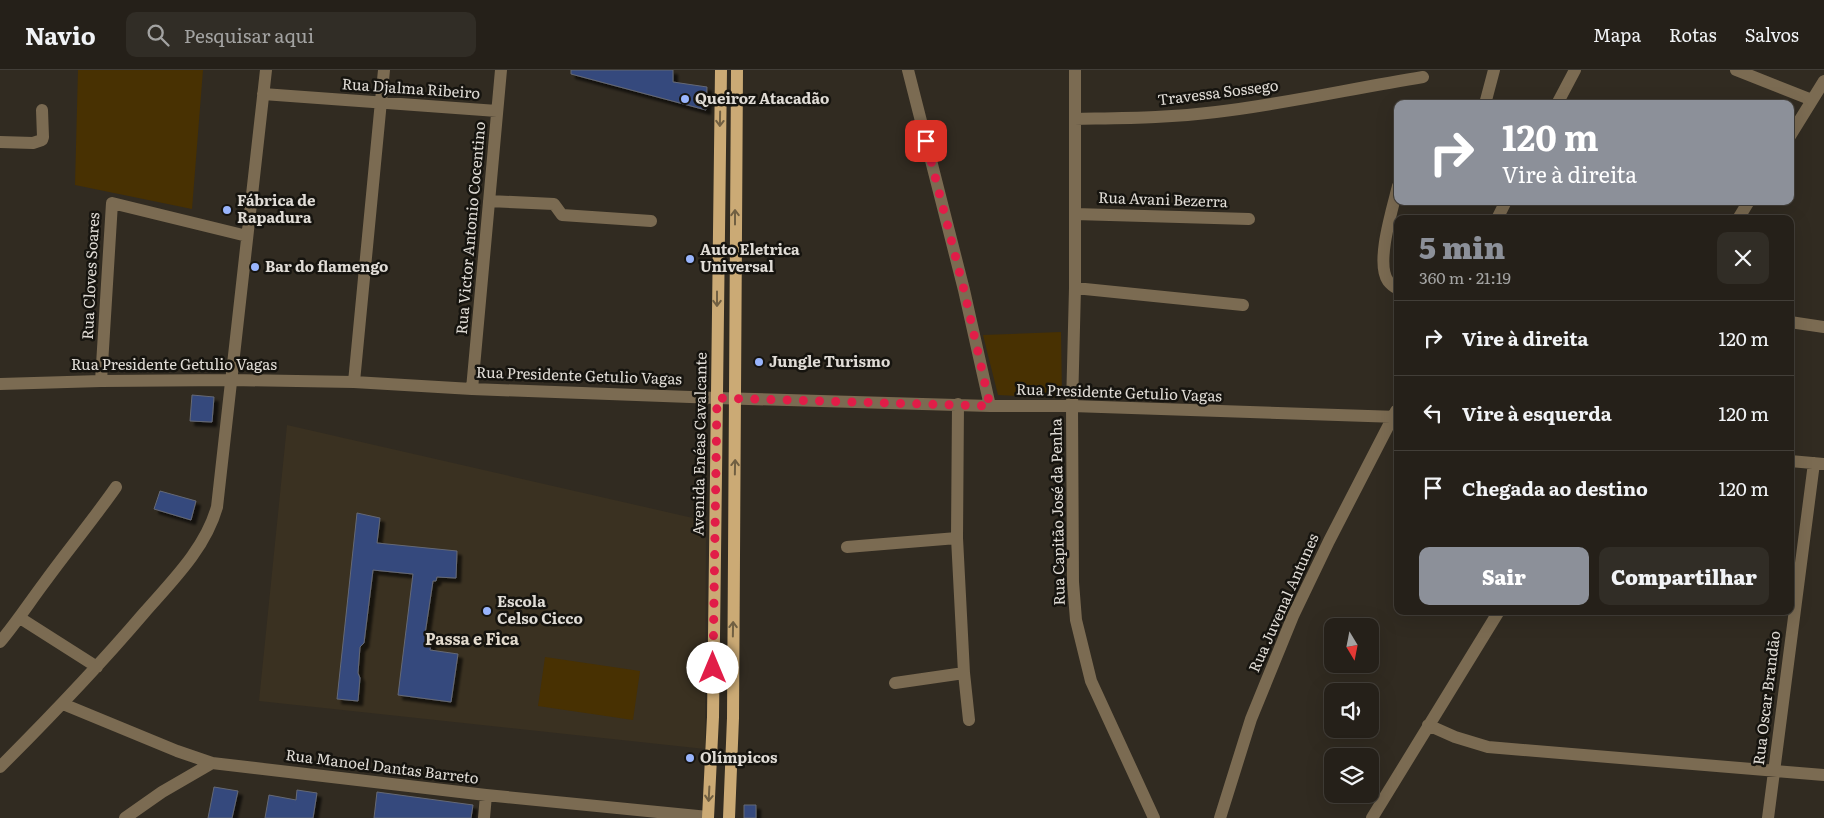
<!DOCTYPE html>
<html lang="pt">
<meta charset="utf-8">
<style>
:root{--surface:#252019;--page:#312d26;--text:#f1f3f6;--muted:#a3a3a2;--line:#423e38;--accent:#8c9099}
body{margin:0;font-family:Literata,serif;background:var(--page);color:var(--text);height:100vh;display:flex;flex-direction:column;font-size:19px;white-space:nowrap}
*{box-sizing:border-box;margin:0}
p{font-size:16px;color:var(--muted)}
.icon{flex:none;width:28px;height:28px;fill:none;stroke:currentColor;stroke-width:2;stroke-linecap:round;stroke-linejoin:round}
.map{position:relative;flex:1;overflow:hidden}
.sheet{position:absolute;left:1394px;top:145px;width:400px;height:400px;display:flex;flex-direction:column;background:var(--surface);border-radius:10px;box-shadow:0 5px 20px #0002,0 0 0 1px var(--line)}
.sheet>*{flex:none}
.top-card{position:absolute;left:1394px;top:30px;width:400px;height:105px;border-radius:10px;box-shadow:0 5px 20px #0002,0 0 0 1px var(--line);background:#8c9099;color:#fff;overflow:hidden}
.needle{width:32px;rotate:170deg}
.buttons{position:absolute;left:1324px;top:548px;display:grid;gap:10px}
.buttons a{display:grid;place-items:center;width:55px;height:55px;border-radius:10px;background:var(--surface);box-shadow:0 5px 20px #0002,0 0 0 1px var(--line);font-size:25px}
.pin{position:absolute;display:grid;place-items:center;width:42px;height:42px;color:#fff;margin:-21px;border-radius:10px;box-shadow:0 2px 8px #0006}
.me{position:absolute;width:55px;margin:-28px;rotate:0deg;stroke-linejoin:round;filter:drop-shadow(0 0 4px #0008)}
.turn{display:flex;align-items:center;gap:18px;height:105px;padding:0 25px;font-size:22px}
.turn .icon{width:65px;height:65px;stroke-width:2.5}
.turn b{display:block;font-size:35px;line-height:42px}
.round{display:grid;place-items:center;flex:none;width:52px;height:52px;border-radius:10px;background:var(--page)}
.headline{display:flex;align-items:center;justify-content:space-between;height:85px;padding:0 25px}
h1{font-size:30px;font-weight:800;line-height:38px;color:var(--accent)}
.cta{display:flex;gap:10px;margin-top:auto;padding:10px 25px}
.cta a{flex:1;height:58px;border-radius:10px;background:var(--accent);color:#fff;font-size:20px;font-weight:800;line-height:58px;text-align:center}
.cta a+a{background:var(--page);color:var(--text)}
ul{padding:0;list-style:none}
li{display:flex;align-items:center;gap:15px;height:75px;padding:0 25px;border-top:1px solid var(--line)}
li div{flex:1}
li b{display:block;font-size:19px}
li em{font-style:normal}
header{display:flex;align-items:center;gap:30px;box-sizing:border-box;height:70px;padding:0 25px;background:var(--surface);border-bottom:1px solid var(--line)}
header strong{font-size:24px}
nav{display:flex;gap:28px;margin-inline-start:auto;font-size:18px}
.search{width:350px;height:45px;background:var(--page);display:flex;align-items:center;gap:12px;box-sizing:border-box;padding:0 18px;border-radius:10px;color:var(--muted);font-size:19px}
.map>svg:first-child{display:block}
.built{fill:#3a3121}
.green{fill:#483102}
.building{fill:#34487d;stroke:#656975;filter:url(#shadow)}
.lines{fill:none;stroke-linecap:round;stroke-linejoin:round}
.minor{stroke:#7b6b52;stroke-width:12}
.major{stroke:#cbaa75;stroke-width:12}
.oneway{stroke:#705f42}
.route{stroke:#e11d48;stroke-width:9;stroke-dasharray:0 16.2}
.poi-dot{fill:#99b5fd;stroke:#16140f;stroke-width:2}
.labels{text-anchor:middle;stroke-width:5;stroke-linejoin:round;paint-order:stroke}
.street-label{font-size:15px;fill:#e0dcd6;stroke:#16140f}
.poi-label{font-size:15px;font-weight:bold;fill:#e0dcd6;stroke:#16140f;text-anchor:start}
.neighbourhood-label{font-size:16px;font-weight:bold;fill:#e2dacd;stroke:#16140f}
</style>
<header>
<strong>Navio</strong>
<div class="search"><svg class="icon" aria-label="search" viewBox="0 0 24 24"><circle cx="10" cy="10" r="6"/><path d="M15 15l6 6"/></svg>Pesquisar aqui</div>
<nav><a>Mapa</a><a>Rotas</a><a>Salvos</a></nav>
</header>
<div class="map">
<svg width="1824" height="748" viewBox="0 0 1824 748">
<defs>
<filter id="shadow"><feDropShadow dx="4.5" dy="4.5" stdDeviation="1" flood-color="#0009"/></filter>
</defs>
<rect width="100%" height="100%" fill="#312b21"/>
<path class="built" d="M287 355 706 451 705 679 259 631Z"/>
<path class="green" d="M78 0H203L192 139 75 115Z
M1061 262 1062 328 998 325 983 265Z
M545 587 640 601 633 650 538 636Z"/>
<path class="building" d="M571 0H673V12L707 17 706 40 571 4Z
M192 325 214 327 212 352 190 351Z
M160 421 196 431 191 450 154 439Z
M357 443 380 448 377 473 457 481 456 508 437 507 436 511H433L425 564 432 565 430 580 458 584 451 632 398 625 413 504 373 500 364 573 360 577 358 603 360 608 358 631 337 629Z
M214 717 238 721 232 748H208Z
M297 720 317 723 313 748H265L269 725 296 730Z
M377 722 473 735 471 748H374Z
M744 735H756V748H744Z"/>
<g class="lines">
<path class="minor" d="M908 0 964 220 990 336
M1075 0V218L1072 336 1073 512 1076 550 1091 611 1154 748
M1736 0 1812 30
M263 24 497 41
M1485 34 1494 0
M1557 34 1575 0
M1075 49C1122 48 1169 48 1216 42 1285 34 1354 18 1423 7
M1790 66 1824 11
M0 72 33 73 42 70 43 67 42 40
M1398 116C1393 137 1375 193 1388 211 1391 215 1394 217 1398 219
M489 131 554 134 562 145 651 151
M1075 144 1249 149
M1497 149 1506 131
M1738 149 1749 131
M1075 218 1243 235
M1790 252 1824 257
M101 311 112 133 247 166
M354 312 384 0
M0 314 101 311 231 310 354 312 472 319 717 328 990 336H1072L1398 347
M472 319 501 0
M958 334 957 468 964 603 969 650
M1790 391 1824 394
M847 477 957 468
M20 548 97 597
M0 572C16 553 29 533 44 513 67 481 93 450 116 417
M895 613 964 603
M63 634 177 681 212 693 486 725 708 747
M1428 655 1455 667 1488 677 1824 705
M0 697C50 647 98 597 144 543 172 511 205 479 217 437L266 0
M125 748 162 722 212 693
M484 748 486 725
M1220 748 1251 649 1293 546 1329 471 1396 341
M1372 748 1499 541
M1768 748 1814 393"/>
<path class="major" d="M708 748 713 647 721 0
M729 748 733 648 737 0"/>
</g>
<defs><path id="oneway-shaft" d="M-6 0H5M1.5-3L5.5 0L1.5 3" fill="none" stroke-width="1.6" stroke-linecap="round" stroke-linejoin="round" transform="scale(1.25)"/></defs>
<g class="oneway">
<use href="#oneway-shaft" transform="translate(720 49) rotate(91)"/>
<use href="#oneway-shaft" transform="translate(735 147) rotate(-90)"/>
<use href="#oneway-shaft" transform="translate(717 229) rotate(90)"/>
<use href="#oneway-shaft" transform="translate(735 397) rotate(-89)"/>
<use href="#oneway-shaft" transform="translate(733 559) rotate(-89)"/>
<use href="#oneway-shaft" transform="translate(709 724) rotate(93)"/>
</g>
<g class="lines">
<path class="route" d="M713 598 717 328 990 336 964 220 926 71"/>
</g>
<g class="poi-dot">
<circle cx="685" cy="29" r="5"/>
<circle cx="227" cy="140" r="5"/>
<circle cx="690" cy="189" r="5"/>
<circle cx="255" cy="197" r="5"/>
<circle cx="759" cy="292" r="5"/>
<circle cx="487" cy="541" r="5"/>
<circle cx="690" cy="688" r="5"/>
</g>
<g class="labels">
<g class="street-label">
<text transform="translate(411 19) rotate(4)" y="5">Rua Djalma Ribeiro</text>
<text transform="translate(1218 23) rotate(-7)" y="5">Travessa Sossego</text>
<text transform="translate(1163 130) rotate(2)" y="5">Rua Avani Bezerra</text>
<text transform="translate(471 158) rotate(-85)" y="5">Rua Victor Antonio Cocentino</text>
<text transform="translate(91 206) rotate(-87)" y="5">Rua Cloves Soares</text>
<text x="174" y="300">Rua Presidente Getulio Vagas</text>
<text transform="translate(579 306) rotate(2)" y="5">Rua Presidente Getulio Vagas</text>
<text transform="translate(1119 323) rotate(2)" y="5">Rua Presidente Getulio Vagas</text>
<text transform="translate(700 374) rotate(-89)" y="5">Avenida Enéas Cavalcante</text>
<text transform="translate(1058 442) rotate(-91)" y="5">Rua Capitão José da Penha</text>
<text transform="translate(1284 533) rotate(-66)" y="5">Rua Juvenal Antunes</text>
<text transform="translate(1767 628) rotate(-83)" y="5">Rua Oscar Brandão</text>
<text transform="translate(382 697) rotate(7)" y="5">Rua Manoel Dantas Barreto</text>
</g>
<g class="poi-label">
<text x="695" y="34">Queiroz Atacadão</text>
<text x="237" y="136">Fábrica de<tspan x="237" dy="17">Rapadura</tspan></text>
<text x="700" y="185">Auto Eletrica<tspan x="700" dy="17">Universal</tspan></text>
<text x="265" y="202">Bar do flamengo</text>
<text x="769" y="297">Jungle Turismo</text>
<text x="497" y="537">Escola<tspan x="497" dy="17">Celso Cicco</tspan></text>
<text x="700" y="693">Olímpicos</text>
</g>
<g class="neighbourhood-label">
<text x="472" y="575">Passa e Fica</text>
</g>
</g>
</svg>
<div class="buttons">
<a><svg class="needle" viewBox="-14 -14 28 28"><path d="M0-13l5 13h-10z" fill="#e53935"/><path d="M0 13l5-13h-10z" fill="#a3a3a2"/></svg></a>
<a><svg class="icon" aria-label="sound" viewBox="0 0 24 24"><path d="M4 9h4l5-4v14l-5-4H4zM17 9q2 3 0 6"/></svg></a>
<a><svg class="icon" aria-label="layers" viewBox="0 0 24 24"><path d="M12 4l9 5-9 5-9-5zM3 14l9 5 9-5"/></svg></a>
</div>
<div class="pin" style="left:926px;top:71px;background:#d93025"><svg class="icon" aria-label="arrive" viewBox="0 0 24 24"><path d="M6 21V4h12l-3 4 3 4H6"/></svg></div>
<svg class="me" style="left:713px;top:598px" viewBox="-20 -20 40 40"><circle r="19" fill="#fff"/><path d="M0-13L10 11 0 6-10 11z" fill="#e11d48"/></svg>
<div class="top-card">
<div class="turn"><svg class="icon" aria-label="right" viewBox="0 0 24 24"><path d="M7 20v-9h11M14 6l5 5-5 5"/></svg><div><b>120 m</b>Vire à direita</div></div>
</div>
<section class="sheet">
<div class="headline"><div><h1>5 min</h1><p>360 m · 21:19</p></div><a class="round"><svg class="icon" aria-label="close" viewBox="0 0 24 24"><path d="M6 6l12 12M18 6L6 18"/></svg></a></div>
<ul>
<li><svg class="icon" aria-label="right" viewBox="0 0 24 24"><path d="M7 20v-9h11M14 6l5 5-5 5"/></svg><div><b>Vire à direita</b></div><em>120 m</em></li>
<li><svg class="icon" aria-label="left" viewBox="0 0 24 24"><path d="M17 20v-9H6M10 6l-5 5 5 5"/></svg><div><b>Vire à esquerda</b></div><em>120 m</em></li>
<li><svg class="icon" aria-label="arrive" viewBox="0 0 24 24"><path d="M6 21V4h12l-3 4 3 4H6"/></svg><div><b>Chegada ao destino</b></div><em>120 m</em></li>
</ul>
<div class="cta"><a>Sair</a><a>Compartilhar</a></div>
</section>
</div>
